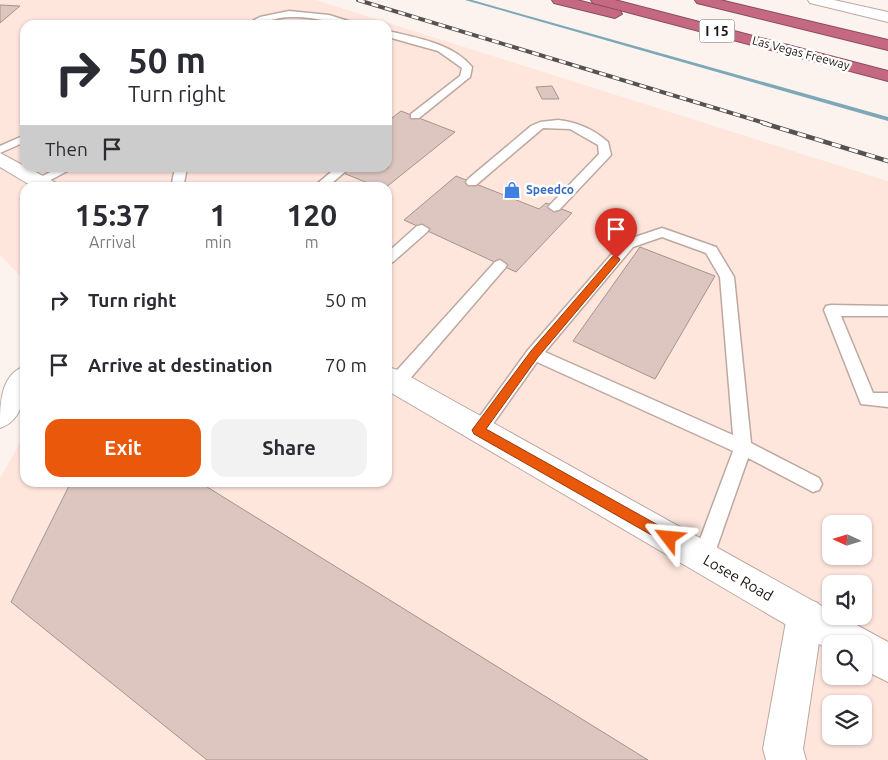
<!DOCTYPE html>
<style>
:root{--surface:#fff;--page:#f2f2f3;--text:#2b2b33;--muted:#7c7c81;--accent:#ea580c}
body{margin:0;font-family:Ubuntu,sans-serif;background:var(--page);color:var(--text);height:100vh;display:flex;flex-direction:column;font-size:19px;white-space:nowrap}
*{box-sizing:border-box;margin:0}
p{font-size:16px;color:var(--muted)}
.icon{flex:none;width:28px;height:28px;fill:none;stroke:currentColor;stroke-width:2;stroke-linecap:round;stroke-linejoin:round}
.map{position:relative;flex:1;overflow:hidden}
.sheet{position:absolute;left:20px;top:182px;width:372px;height:305px;display:flex;flex-direction:column;background:var(--surface);border-radius:15px;box-shadow:0 1px 4px #0004}
.sheet>*{flex:none}
.top-card{position:absolute;left:20px;top:20px;width:372px;height:152px;border-radius:15px;box-shadow:0 1px 4px #0004;background:#fff;color:var(--text);overflow:hidden}
.needle{width:32px;rotate:274deg}
.controls{position:absolute;left:822px;top:515px;display:grid;gap:10px}
.controls a{display:grid;place-items:center;width:50px;height:50px;border-radius:10px;background:var(--surface);box-shadow:0 1px 4px #0004;font-size:25px}
.pin{position:absolute;display:grid;place-items:center;width:42px;height:42px;color:#fff;margin:-51px -21px;border-radius:50% 50% 50% 0;rotate:-45deg;box-shadow:0 0 5px #0007}
.pin .icon{rotate:45deg}
.me{position:absolute;width:55px;margin:-28px;rotate:299deg;stroke-linejoin:round;filter:drop-shadow(0 0 4px #0008)}
.turn{display:flex;align-items:center;gap:18px;height:105px;padding:0 25px;font-size:22px}
.turn .icon{width:65px;height:65px;stroke-width:2.5}
.turn b{display:block;font-size:35px;line-height:42px}
.then{display:flex;align-items:center;height:48px;padding:0 25px;background:#0003;gap:10px;font-size:19px}
.eta{display:flex;justify-content:space-evenly;align-items:center;height:85px;text-align:center}
.eta b{font-size:30px;font-weight:700;line-height:35px}
.button{display:flex;gap:10px;margin-top:auto;padding:10px 25px}
.button a{flex:1;height:58px;border-radius:15px;background:var(--accent);color:#fff;font-size:20px;font-weight:700;line-height:58px;text-align:center}
.button a+a{background:var(--page);color:var(--text)}
ul{padding:0;list-style:none}
li{display:flex;align-items:center;gap:15px;height:65px;padding:0 25px}
li div{flex:1}
li b{display:block;font-size:19px}
li em{font-style:normal}
.map>svg:first-child{display:block}
.built{fill:#fee6dd;fill-rule:evenodd}
.lines{fill:none;stroke-linecap:round;stroke-linejoin:round}
.stream{fill:#7ca8b7;fill-rule:evenodd}
.building{fill:#ddc6c0;stroke:#a7928c}
.service-casing{stroke:#bda8a0;stroke-width:3}
.minor-casing{stroke:#bda8a0;stroke-width:2}
.secondary-casing{stroke:#bda8a0;stroke-width:2}
.motorway-casing{stroke:#8a4c5b;stroke-width:2}
.service{fill:#fff;fill-rule:evenodd}
.minor{fill:#fff;fill-rule:evenodd}
.secondary{fill:#fff;fill-rule:evenodd}
.motorway{fill:#c56982;fill-rule:evenodd}
.rail-far1-casing{stroke:#59514e;stroke-width:4}
.rail-casing{stroke:#59514e;stroke-width:4.5}
.rail-far1{stroke:#fff;stroke-width:2.5;stroke-dasharray:7;stroke-linecap:butt}
.rail{stroke:#fff;stroke-width:3;stroke-dasharray:9;stroke-linecap:butt}
.route{fill:#ea580c;stroke:#983908}
.labels{text-anchor:middle;stroke-width:5;stroke-linejoin:round;paint-order:stroke}
.far-street-label{font-size:12px;fill:#1c1512;stroke:#fff}
.far-shop-label{font-size:12px;font-weight:bold;fill:#366cbe;stroke:#fff;text-anchor:start}
.shield{fill:#fff;stroke:#605b59;stroke-width:1}
.shield-label{font-size:14px;font-weight:bold;fill:#1c1512}
.street-label{font-size:15px;fill:#1c1512;stroke:#fff}
</style>
<div class="map">
<svg width="888" height="760" viewBox="0 0 888 760">
<rect width="100%" height="100%" fill="#fcf3ef"/>
<path class="built" d="M0 0H316L888 181V760H0V478L25 434V482H388V188H25V281L0 255ZM25 25H388V168H25ZM831 524H864V556H831ZM831 584H864V616H831ZM831 644H864V676H831ZM831 704H864V736H831Z"/>
<g class="lines">
<path class="stream" d="M465 0H472L888 117V121Z"/>
</g>
<path class="building" d="M0 5 20 6 0 23Z
M552 86 559 99H542L536 87Z
M401 111 455 132 385 188H380L331 168H388V121Z
M456 176 539 209 546 203 572 213 516 272 404 220Z
M640 247 715 276 655 379 573 341Z
M71 482H199L648 760H207L11 602Z"/>
<g class="lines">
<g class="service-casing">
<path id="service" d="M289 11 329 15 361 25C337 25 315 16 291 17 275 17 261 25 245 25L260 17Z
M388 31C417 38 452 43 472 67L470 77 419 118H411V114L460 76 462 68 438 51 388 37Z
M558 120C577 122 593 129 608 142L611 155 559 210 554 211 548 207 599 154 598 145 570 129 543 128 476 185H468L466 182 468 179 531 126 540 122Z
M25 135V142L0 153V146Z
M58 168H73L43 184H35L33 181Z
M175 168H187L183 188H171Z
M336 168H344L346 171 326 188H312Z
M422 225 429 229 427 232 393 262 388 263V252L417 226Z
M662 228 716 247 734 277 751 443 819 478 822 484 819 490 813 492 748 458 713 558 710 565 703 568 696 565 693 558 733 451 537 362 485 435 479 437 473 435 470 430 528 350 623 241ZM662 237 706 253 720 277 733 435 545 352 633 247Z
M500 260 507 265 505 268 402 388 396 389 390 388 388 383 390 378 495 262Z
M831 305 888 306V316H841L873 393H888V407L861 404 824 310 826 306Z"/>
</g>
<g class="minor-casing">
<path id="minor" d="M808 0H834L888 12V22L810 3Z
M25 366C25 390 26 419 0 428 0 404 0 375 25 366Z
M805 598 818 603 823 616 803 749 806 760H766L763 749 787 616 792 603Z"/>
</g>
<g class="secondary-casing">
<path id="secondary" d="M0 153 58 184 61 188H35L0 167Z
M388 367 398 370 831 611V616H840L888 642V682L864 670V644H831V651L388 391Z"/>
</g>
<g class="motorway-casing">
<path id="motorway" d="M552 0H577L620 11 622 14 615 18 554 3Z
M591 0H615L888 71V81L593 3Z
M695 0H720L888 40V50L697 3Z"/>
</g>
<use href="#service" class="service"/>
<use href="#minor" class="minor"/>
<use href="#secondary" class="secondary"/>
<use href="#motorway" class="motorway"/>
<g class="rail-far1-casing">
<path id="rail-far1" d="M358 0 768 124"/>
</g>
<g class="rail-casing">
<path id="rail" d="M763 123 888 161"/>
</g>
<use href="#rail-far1" class="rail-far1"/>
<use href="#rail" class="rail"/>
</g>
<path class="route" d="M616 256 620 259 619 261 538 357 486 429 674 534 676 538 674 543 669 545 474 434 472 430 531 351 612 257Z"/>
<defs>
<g id="shop-bare" transform="scale(1.35)"><path d="M-5-2.5h2.3a2.7 3.5 0 0 1 5.4 0H5L5.5 6h-11ZM-1.5-2.5h3a1.5 2.3 0 0 0-3 0Z" fill="#3f7fe0" stroke="#fff" stroke-width="2.5" paint-order="stroke"/></g>
</defs>
<g fill-rule="evenodd">
<use href="#shop-bare" x="512" y="190"/>
</g>
<g class="labels">
<g class="far-street-label">
<text transform="translate(801 53) rotate(15)" y="4">Las Vegas Freeway</text>
</g>
<g class="far-shop-label">
<text x="526" y="194">Speedco</text>
</g>
<rect class="shield" x="699.5" y="19.5" width="35" height="23" rx="4"/>
<g class="shield-label">
<text x="717" y="36">I 15</text>
</g>
<g class="street-label">
<text transform="translate(738 578) rotate(30)" y="5">Losee Road</text>
</g>
</g>
</svg>
<div class="controls">
<a><svg class="needle" viewBox="-14 -14 28 28"><path d="M0-13l5 13h-10z" fill="#e53935"/><path d="M0 13l5-13h-10z" fill="#7c7c81"/></svg></a>
<a><svg class="icon" aria-label="sound" viewBox="0 0 24 24"><path d="M4 9h4l5-4v14l-5-4H4zM17 9q2 3 0 6"/></svg></a>
<a><svg class="icon" aria-label="search" viewBox="0 0 24 24"><circle cx="10" cy="10" r="6"/><path d="M15 15l6 6"/></svg></a>
<a><svg class="icon" aria-label="layers" viewBox="0 0 24 24"><path d="M12 4l9 5-9 5-9-5zM3 14l9 5 9-5"/></svg></a>
</div>
<div class="pin" style="left:616px;top:259px;background:#d93025"><svg class="icon" aria-label="arrive" viewBox="0 0 24 24"><path d="M6 21V4h12l-3 4 3 4H6"/></svg></div>
<svg class="me" style="left:669px;top:538px" viewBox="-20 -20 40 40"><path d="M0-17L14 15 0 8-14 15z" fill="#ea580c" stroke="#fff" stroke-width="4"/></svg>
<div class="top-card">
<div class="turn"><svg class="icon" aria-label="right" viewBox="0 0 24 24"><path d="M7 20v-9h11M14 6l5 5-5 5"/></svg><div><b>50 m</b>Turn right</div></div>
<div class="then">Then<svg class="icon" aria-label="arrive" viewBox="0 0 24 24"><path d="M6 21V4h12l-3 4 3 4H6"/></svg></div>
</div>
<section class="sheet">
<div class="eta">
<div><b>15:37</b><p>Arrival</p></div>
<div><b>1</b><p>min</p></div>
<div><b>120</b><p>m</p></div>
</div>
<ul>
<li><svg class="icon" aria-label="right" viewBox="0 0 24 24"><path d="M7 20v-9h11M14 6l5 5-5 5"/></svg><div><b>Turn right</b></div><em>50 m</em></li>
<li><svg class="icon" aria-label="arrive" viewBox="0 0 24 24"><path d="M6 21V4h12l-3 4 3 4H6"/></svg><div><b>Arrive at destination</b></div><em>70 m</em></li>
</ul>
<div class="button"><a>Exit</a><a>Share</a></div>
</section>
</div>
